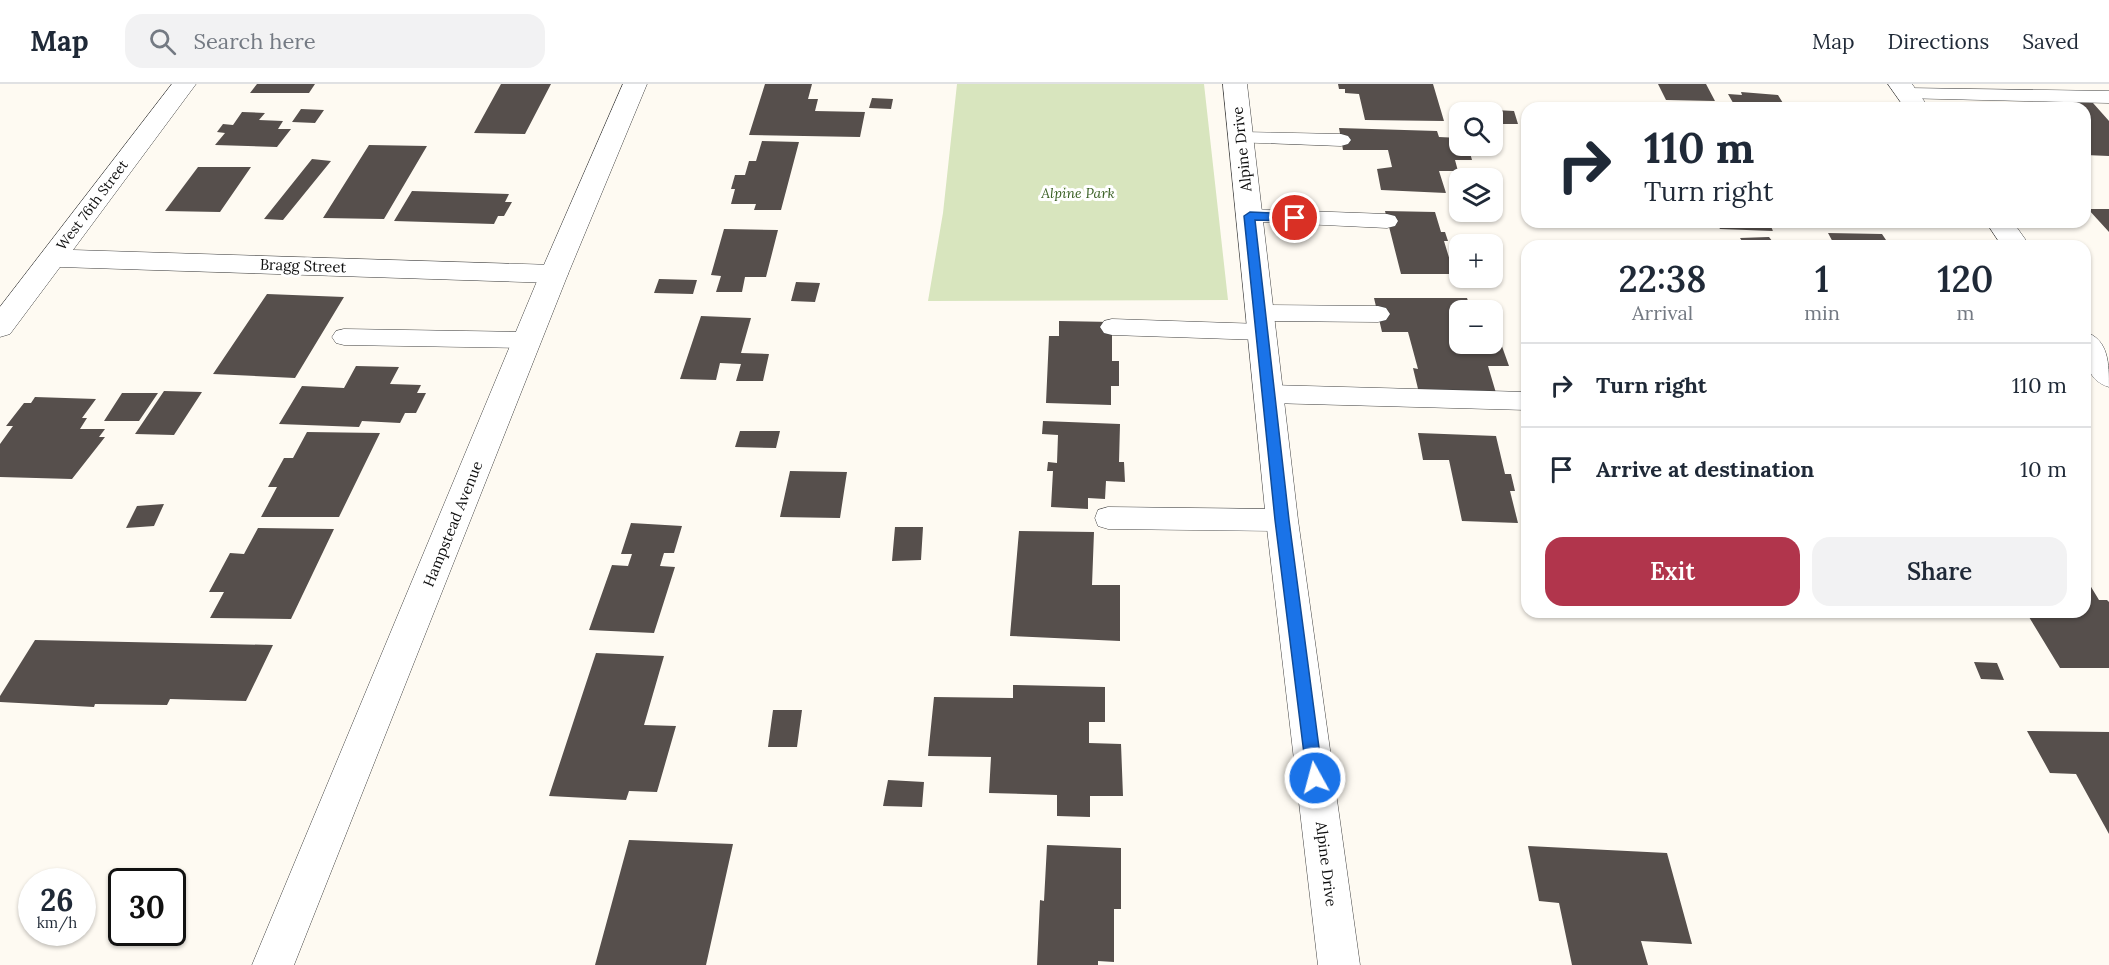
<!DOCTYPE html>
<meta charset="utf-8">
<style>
:root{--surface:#fff;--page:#f2f2f3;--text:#1f2937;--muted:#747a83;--line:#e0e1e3;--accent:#b1354c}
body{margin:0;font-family:Lora,serif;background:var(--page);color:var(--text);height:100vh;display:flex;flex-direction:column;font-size:22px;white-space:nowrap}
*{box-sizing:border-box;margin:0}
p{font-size:20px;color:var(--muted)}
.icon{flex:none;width:33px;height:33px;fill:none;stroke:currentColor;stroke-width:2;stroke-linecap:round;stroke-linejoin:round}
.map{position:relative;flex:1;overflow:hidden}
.details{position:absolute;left:1521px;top:156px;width:570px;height:378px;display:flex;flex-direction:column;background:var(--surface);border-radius:18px;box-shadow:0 2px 4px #0004}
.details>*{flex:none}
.top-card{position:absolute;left:1521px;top:18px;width:570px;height:126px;border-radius:18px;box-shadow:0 2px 4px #0004;background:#fff;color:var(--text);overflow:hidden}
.buttons{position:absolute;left:1449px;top:18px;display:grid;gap:12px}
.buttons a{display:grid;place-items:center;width:54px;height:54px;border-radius:12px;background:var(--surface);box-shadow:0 2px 4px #0004;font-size:30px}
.speed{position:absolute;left:18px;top:784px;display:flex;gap:12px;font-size:30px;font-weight:700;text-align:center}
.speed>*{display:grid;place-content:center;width:78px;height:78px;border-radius:50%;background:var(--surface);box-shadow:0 2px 4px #0004;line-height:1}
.speed small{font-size:15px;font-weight:400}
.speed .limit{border:3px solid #111;border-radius:9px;background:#fff;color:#111}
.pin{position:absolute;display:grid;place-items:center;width:51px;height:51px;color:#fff;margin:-26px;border:3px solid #fff;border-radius:50%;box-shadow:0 2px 6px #0007}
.me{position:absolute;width:66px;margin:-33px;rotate:353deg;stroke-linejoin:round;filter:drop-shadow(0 0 4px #0008)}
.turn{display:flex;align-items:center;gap:21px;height:126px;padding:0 24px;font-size:27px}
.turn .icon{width:78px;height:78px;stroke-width:2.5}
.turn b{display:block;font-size:42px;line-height:51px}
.eta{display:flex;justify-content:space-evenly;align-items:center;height:102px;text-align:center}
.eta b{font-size:36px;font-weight:600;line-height:42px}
.action{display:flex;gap:12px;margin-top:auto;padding:12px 24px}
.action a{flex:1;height:69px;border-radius:18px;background:var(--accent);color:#fff;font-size:24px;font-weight:600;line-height:69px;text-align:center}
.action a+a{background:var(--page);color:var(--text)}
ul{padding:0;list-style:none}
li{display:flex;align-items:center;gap:18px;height:84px;padding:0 24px;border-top:2px solid var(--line)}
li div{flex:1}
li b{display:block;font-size:22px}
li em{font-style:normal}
header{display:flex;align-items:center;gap:36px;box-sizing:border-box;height:84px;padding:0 30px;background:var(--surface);border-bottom:2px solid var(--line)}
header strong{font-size:28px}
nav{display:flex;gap:33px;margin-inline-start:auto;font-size:21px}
.search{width:420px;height:54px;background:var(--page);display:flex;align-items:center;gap:15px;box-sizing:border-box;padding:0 21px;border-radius:18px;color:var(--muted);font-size:22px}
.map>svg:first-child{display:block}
.green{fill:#d8e5be}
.building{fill:#564f4c}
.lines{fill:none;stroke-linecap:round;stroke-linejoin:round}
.service-casing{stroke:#424242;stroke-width:1}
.minor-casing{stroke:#424242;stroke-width:1}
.tertiary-casing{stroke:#424242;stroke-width:1}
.service{fill:#fff;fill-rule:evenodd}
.minor{fill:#fff;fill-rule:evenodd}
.tertiary{fill:#fff;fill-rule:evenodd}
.route{fill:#1a73e8;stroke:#114b97;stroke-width:1.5}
.labels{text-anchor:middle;stroke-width:6;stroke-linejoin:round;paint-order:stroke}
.far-park-label{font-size:14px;font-style:italic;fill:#3a6025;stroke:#fff}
.far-street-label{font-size:14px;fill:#0f0f0f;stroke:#fff}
.street-label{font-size:15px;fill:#0f0f0f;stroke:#fff}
</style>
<header>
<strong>Map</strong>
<div class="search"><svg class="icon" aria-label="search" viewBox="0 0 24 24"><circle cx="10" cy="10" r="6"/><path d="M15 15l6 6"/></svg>Search here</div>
<nav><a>Map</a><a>Directions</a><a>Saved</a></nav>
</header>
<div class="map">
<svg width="2109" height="881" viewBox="0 0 2109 881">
<rect width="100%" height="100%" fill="#fefaf2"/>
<path class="green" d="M957 0H1204L1228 216 928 217 943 129Z"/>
<path class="building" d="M257 0H315L309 9H250Z
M501 0H551L525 50 474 49Z
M765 0H812L808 15H818L815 27 865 28 860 53 749 51Z
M1338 0H1433L1444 37 1365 36 1359 10 1345 9V5H1339Z
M1658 0H1706L1715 17 1666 16Z
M1741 8 1778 11 1786 24H1736L1728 10 1742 11Z
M872 14 893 15 891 25 869 24Z
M2063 18 2093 19 2109 37V72L2085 71V24H2068Z
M301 25 324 26 315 39 292 38Z
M1495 26 1514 27 1518 40H1498Z
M242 28 265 29 259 36 283 37 278 45H291L277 63 215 61 225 49 217 48 223 40 233 41Z
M1339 44 1437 47 1439 53 1460 54V62H1468L1472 76H1455L1458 87H1439L1446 109 1381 106 1377 85 1392 83 1388 66H1343Z
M762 57 799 58 781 126H754L756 120H731L735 105H731L735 91H745L749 77H756Z
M369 61 427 62 384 135 323 134Z
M312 75 331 77 283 136 264 135Z
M198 83H251L220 128 165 127Z
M412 107 509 110 505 118H512L504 132H498L494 140 394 137Z
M2088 125H2109V148Z
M1385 127 1435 128 1441 148H1445L1448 157H1444L1454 190H1401Z
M1716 138H1769L1773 147 1720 145Z
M724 145 778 146 766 193H745L742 208H716L721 192 711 191Z
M1828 149 1882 150 1890 162H1835Z
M1769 153 1776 162H1745L1740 154Z
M659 195 697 196 693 210 654 209Z
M796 198 820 199 815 218 791 217Z
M267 210 344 213 295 294 213 290Z
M1374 214H1467L1471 226H1460V260H1492V254H1499L1509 282H1488L1496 309H1419L1413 284 1418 285 1408 248H1382Z
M701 232 751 234 741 269 769 270 763 297H736L741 280 720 279 716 296 680 295Z
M1059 237 1112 238V277H1119V302H1111V321L1046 319 1049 252H1059Z
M356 282 399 283 390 300 421 301 417 309H426L416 329H405L400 339 362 337 359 343 279 340 302 302 344 304Z
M164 307 202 308 174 351 135 350Z
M122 309H158L139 337H104Z
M35 313 96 315 82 334H87L80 345H105L99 353H105L72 395 0 393V360L13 342H6L24 319H31Z
M1043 337 1120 340 1119 378H1124L1125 398 1106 397 1105 415 1088 414V425L1051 423 1053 387H1047L1048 378 1057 379 1058 351 1042 350Z
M740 347H780L776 364 735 363Z
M307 348 380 349 339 433H261L277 403H268L284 374H293Z
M1418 349 1496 352 1505 390H1511L1515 407H1510L1518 439 1462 437 1449 376H1423Z
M790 387 847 388 840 434 780 433Z
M164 420 154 442 126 444 137 422Z
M631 439 682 442 674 469H664L660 482 675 483 654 549 589 546 612 481 628 482 632 470H621Z
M895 443H923L921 476 892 477Z
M258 444 334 445 291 535 210 534 224 508H209L230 469 244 470Z
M1019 447 1094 448 1092 501H1120V557L1010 552Z
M2085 493 2099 516H2107L2109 518V584H2060L2026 528H2085Z
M35 556 273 561 246 617 170 615 167 621 95 620 94 623 0 618V612Z
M596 569 664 572 644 641 676 642 657 708 629 707 626 716 549 712Z
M1974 578 1997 579 2004 596 1981 595Z
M1013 601 1105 603V638H1089V659L1121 660 1123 712H1090V733L1057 732V711L989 709 991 673 928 672 934 613 1013 614Z
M773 626H802L797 663H768Z
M2027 647 2109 648V750L2076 690 2050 689Z
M888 696 924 698 922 723 883 722Z
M629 756 733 760 706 881H595Z
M1047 761 1121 764V825H1114V878L1098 877V881H1037L1040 816 1044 817Z
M1528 762 1667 769 1692 860 1641 857 1648 881H1572L1559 819 1539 817Z"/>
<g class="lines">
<g class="service-casing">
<path id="service" d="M1907 4 2109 7V19L1900 14 1897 10 1900 6Z
M1241 48 1341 50 1348 52 1351 56 1348 60 1341 62 1234 58 1231 54 1234 50Z
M1249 125 1387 130 1395 132 1398 137 1395 142 1387 144 1241 137 1238 132 1241 127Z
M1260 221 1378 222 1386 224 1390 230 1386 236 1378 238 1260 237 1252 235 1248 229 1252 223Z
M1112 235 1262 240 1270 242 1274 248 1270 254 1262 256 1112 251 1104 249 1100 243 1104 237Z
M344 245 527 248 535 250 539 256 535 262 527 264 344 261 336 259 332 253 336 247Z
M1269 301 1527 308V326L1269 319 1260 316 1257 310 1260 304Z
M1108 423 1282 425 1292 428 1295 436 1292 444 1282 447 1108 445 1098 442 1095 434 1098 426Z"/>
</g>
<g class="minor-casing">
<path id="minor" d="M172 0H196L73 166 554 181 564 183 568 190 564 197 554 199 60 183 10 250 0 253V223Z
M1223 0H1247L1298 436 1360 881H1318L1266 436Z
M1888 0H1912L1929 24H1905Z
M1986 138H2013L2030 162H2002Z
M2085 248C2109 255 2109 280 2109 303 2083 295 2085 270 2085 248Z"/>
</g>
<g class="tertiary-casing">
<path id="tertiary" d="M623 0H647L568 190 294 881H252L540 190Z"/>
</g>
<use href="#service" class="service"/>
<use href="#minor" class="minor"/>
<use href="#tertiary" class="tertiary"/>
</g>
<path class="route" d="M1250 128 1295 130 1301 134 1295 137 1255 136 1289 436 1323 694 1321 699 1315 701 1310 699 1307 694 1275 436 1244 132Z"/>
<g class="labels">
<g class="far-park-label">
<text x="1078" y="114">Alpine Park</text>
</g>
<g class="far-street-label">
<text transform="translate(92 121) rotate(-53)" y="5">West 76th Street</text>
</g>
<g class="street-label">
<text transform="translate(1242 65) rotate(-96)" y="5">Alpine Drive</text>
<text transform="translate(303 182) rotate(2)" y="5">Bragg Street</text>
<text transform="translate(453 440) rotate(-68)" y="5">Hampstead Avenue</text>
<text transform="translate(1326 780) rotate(83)" y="5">Alpine Drive</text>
</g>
</g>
</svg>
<div class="buttons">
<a><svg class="icon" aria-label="search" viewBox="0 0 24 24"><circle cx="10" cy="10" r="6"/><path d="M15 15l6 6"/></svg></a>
<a><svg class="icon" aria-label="layers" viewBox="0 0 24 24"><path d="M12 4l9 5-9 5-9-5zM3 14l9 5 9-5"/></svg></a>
<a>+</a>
<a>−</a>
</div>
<div class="speed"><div>26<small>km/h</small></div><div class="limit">30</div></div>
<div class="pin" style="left:1295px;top:134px;background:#d93025"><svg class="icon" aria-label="arrive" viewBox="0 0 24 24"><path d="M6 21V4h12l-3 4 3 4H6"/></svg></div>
<svg class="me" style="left:1315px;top:694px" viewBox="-20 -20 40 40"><circle r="17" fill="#1a73e8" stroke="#fff" stroke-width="3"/><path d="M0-11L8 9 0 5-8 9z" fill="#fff"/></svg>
<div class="top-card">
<div class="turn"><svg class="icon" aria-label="right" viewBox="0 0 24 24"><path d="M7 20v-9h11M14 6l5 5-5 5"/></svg><div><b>110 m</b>Turn right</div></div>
</div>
<section class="details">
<div class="eta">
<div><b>22:38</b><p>Arrival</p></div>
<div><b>1</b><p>min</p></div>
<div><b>120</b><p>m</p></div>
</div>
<ul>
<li><svg class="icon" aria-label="right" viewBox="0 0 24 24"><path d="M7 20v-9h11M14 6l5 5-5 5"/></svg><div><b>Turn right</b></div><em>110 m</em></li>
<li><svg class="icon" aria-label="arrive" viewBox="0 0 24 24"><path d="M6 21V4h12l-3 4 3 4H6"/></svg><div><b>Arrive at destination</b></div><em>10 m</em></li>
</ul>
<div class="action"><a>Exit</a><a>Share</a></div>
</section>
</div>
